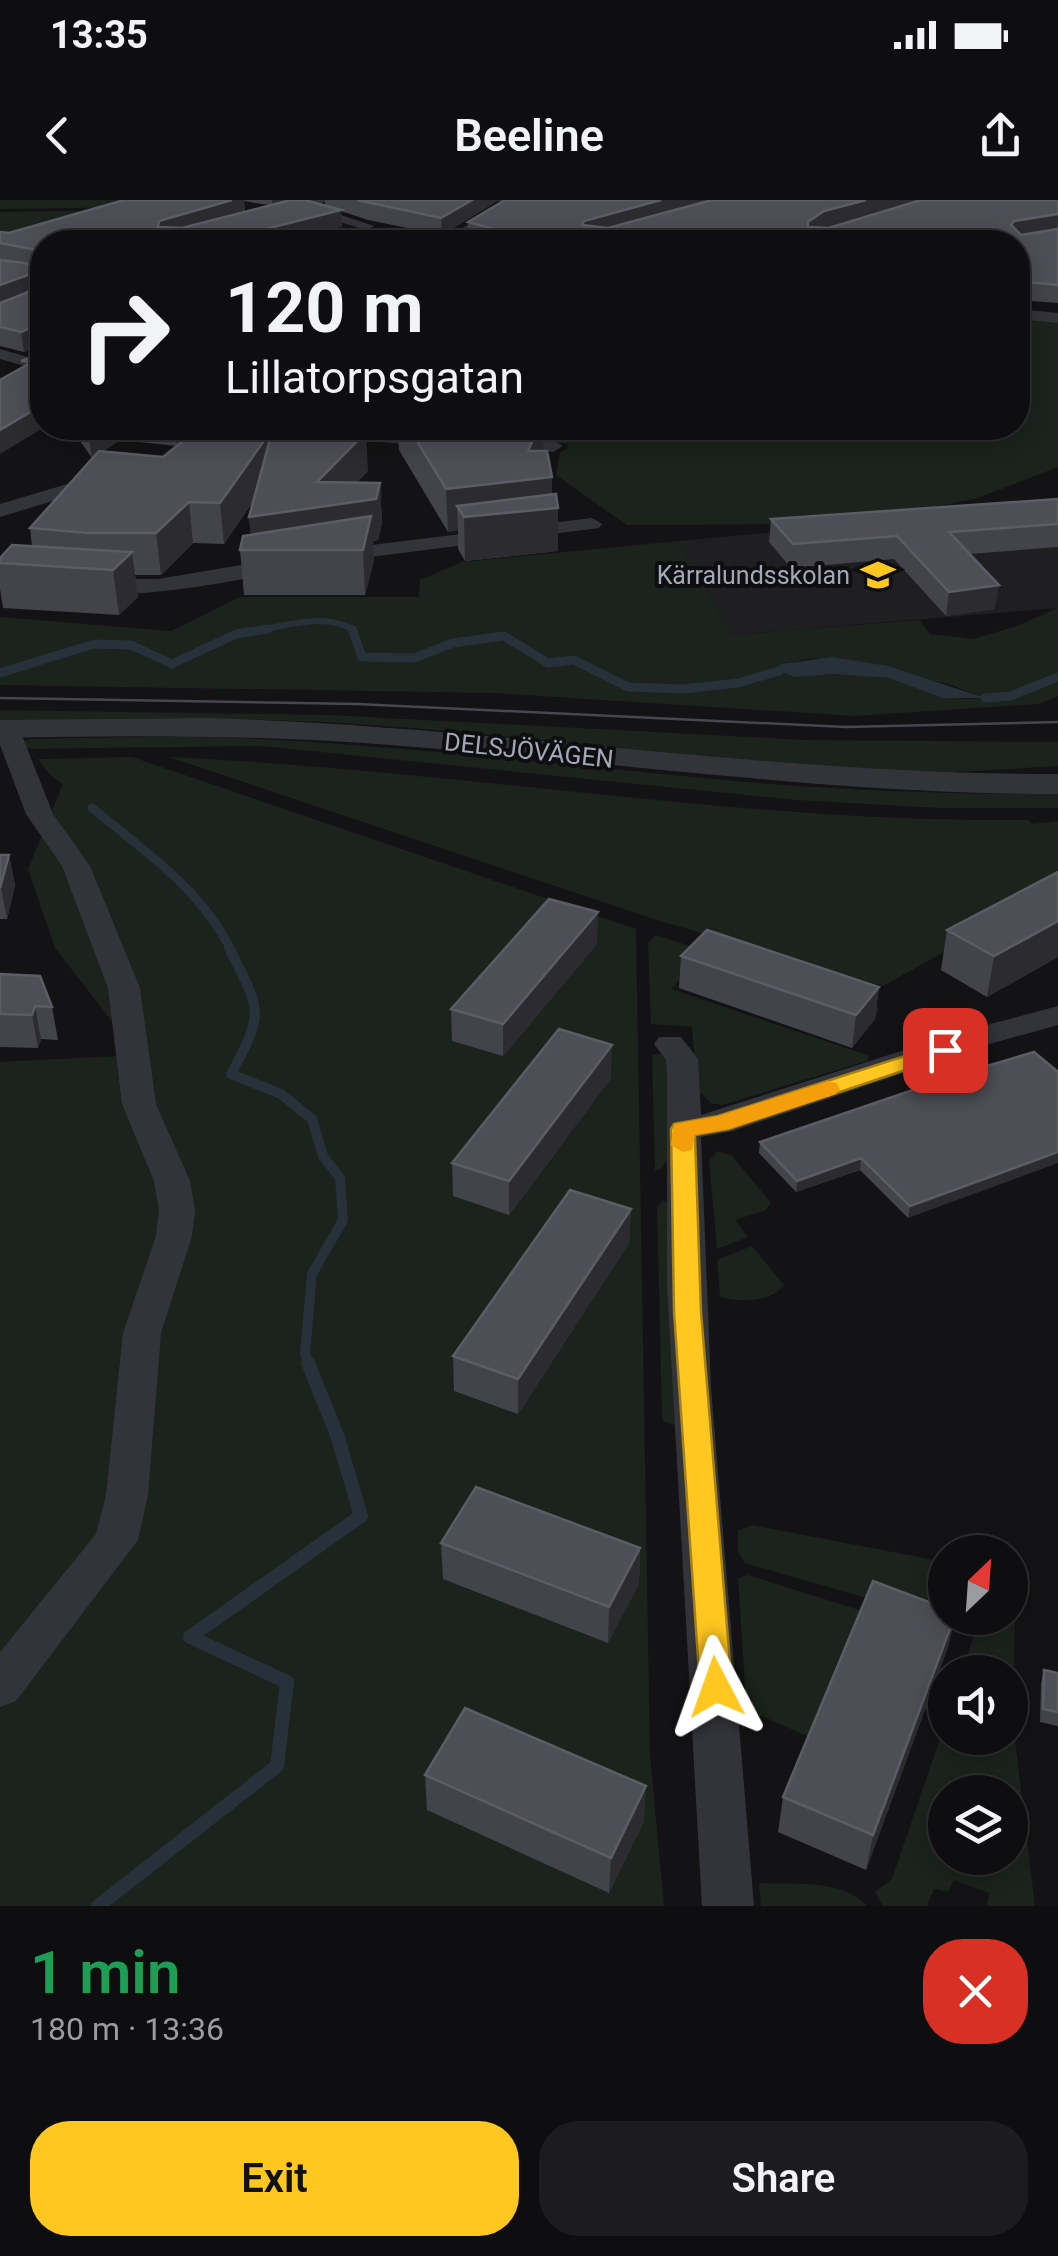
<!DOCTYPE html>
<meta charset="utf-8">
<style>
:root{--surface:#0e0e10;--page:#1c1c1e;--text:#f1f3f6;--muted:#9b9c9f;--line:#2e2e30;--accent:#ffc720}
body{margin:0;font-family:Roboto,sans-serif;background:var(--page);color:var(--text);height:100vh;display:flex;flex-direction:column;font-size:38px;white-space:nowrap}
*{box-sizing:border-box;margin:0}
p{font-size:32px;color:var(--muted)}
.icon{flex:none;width:55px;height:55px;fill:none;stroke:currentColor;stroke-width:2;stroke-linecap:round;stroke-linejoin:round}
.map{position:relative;height:1706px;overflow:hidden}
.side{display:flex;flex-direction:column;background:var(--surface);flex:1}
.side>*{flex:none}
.guide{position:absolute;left:30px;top:30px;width:1000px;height:210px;border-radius:40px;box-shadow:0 5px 25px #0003,0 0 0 2px var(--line);background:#0e0e10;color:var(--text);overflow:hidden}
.needle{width:65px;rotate:25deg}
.tools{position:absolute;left:928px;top:1335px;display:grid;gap:20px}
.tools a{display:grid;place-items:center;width:100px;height:100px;border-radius:50%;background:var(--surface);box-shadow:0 5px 25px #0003,0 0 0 2px var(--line);font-size:50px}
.pin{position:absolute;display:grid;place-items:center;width:85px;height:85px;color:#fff;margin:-42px;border-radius:20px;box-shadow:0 5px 15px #0006}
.me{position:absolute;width:110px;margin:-55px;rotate:356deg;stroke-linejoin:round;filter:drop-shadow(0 0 8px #0008)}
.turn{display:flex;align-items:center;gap:35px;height:210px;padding:0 30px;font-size:45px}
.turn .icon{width:130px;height:130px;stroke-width:2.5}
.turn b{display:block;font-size:70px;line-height:85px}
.round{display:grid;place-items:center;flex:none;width:105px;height:105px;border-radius:40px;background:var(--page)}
.overview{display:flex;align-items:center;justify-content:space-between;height:170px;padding:0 30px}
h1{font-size:60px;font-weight:600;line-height:75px;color:#1e9e55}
.button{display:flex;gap:20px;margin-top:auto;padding:20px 30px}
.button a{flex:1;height:115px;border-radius:40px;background:var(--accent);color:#111;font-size:40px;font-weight:600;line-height:115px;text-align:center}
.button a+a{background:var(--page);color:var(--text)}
.status{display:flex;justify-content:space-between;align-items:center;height:70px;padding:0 50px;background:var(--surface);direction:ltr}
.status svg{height:28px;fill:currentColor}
header{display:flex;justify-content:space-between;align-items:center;height:130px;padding:0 30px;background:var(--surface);font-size:45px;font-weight:600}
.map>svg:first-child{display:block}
.built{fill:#1f1f22}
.green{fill:#1b231c;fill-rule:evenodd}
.water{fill:#283039}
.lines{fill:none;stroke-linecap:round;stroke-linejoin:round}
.stream-far3{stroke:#283039;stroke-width:6}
.stream-far2{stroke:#283039;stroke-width:9}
.stream-far1{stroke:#283039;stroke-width:10}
.stream{stroke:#283039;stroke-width:14}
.minor{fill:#33343a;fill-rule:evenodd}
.tertiary{fill:#33343a;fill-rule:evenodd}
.tram{stroke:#46484f;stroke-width:2.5}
.wall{fill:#43444a;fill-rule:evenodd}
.shaded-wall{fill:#2c2c30}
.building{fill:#4e4f56;stroke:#5b5d65;stroke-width:2.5}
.route{fill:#ffc720;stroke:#a68115;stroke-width:2.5}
.slow{fill:#f59e0b}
.labels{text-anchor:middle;stroke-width:8;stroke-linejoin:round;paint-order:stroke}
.far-poi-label{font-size:25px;fill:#a3a7b6;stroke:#0e0e10;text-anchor:end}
.far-street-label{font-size:25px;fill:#a3a7b6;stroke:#0e0e10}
</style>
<div class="status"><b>13:35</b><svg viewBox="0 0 49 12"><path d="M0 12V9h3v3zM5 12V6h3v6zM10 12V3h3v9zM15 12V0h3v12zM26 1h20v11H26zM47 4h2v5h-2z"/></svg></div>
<header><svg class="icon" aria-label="back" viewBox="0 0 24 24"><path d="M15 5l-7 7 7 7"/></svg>Beeline<svg class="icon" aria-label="share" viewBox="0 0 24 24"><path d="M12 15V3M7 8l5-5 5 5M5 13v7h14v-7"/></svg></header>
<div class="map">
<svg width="1058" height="1706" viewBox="0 0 1058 1706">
<rect width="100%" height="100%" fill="#131315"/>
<path class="built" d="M1029 308 1058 310V408L732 435 679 341Z"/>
<path class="green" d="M0 0H149L135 7 0 9Z
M80 11H131L90 20 0 56V12Z
M362 26 424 42H228L251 30 304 42Z
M1018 117 1058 121V267L975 299 841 324 627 325 556 275 560 252 568 248 567 244 498 238 507 228H1018Z
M679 341 732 435 919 420 930 434 973 439 1014 427 1058 408V496L1039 504 854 516 494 493 0 485V417L171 431 240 397H419L420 380 462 362ZM814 458 949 484 983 498C935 503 930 485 891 478 859 473 827 474 795 476L781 464Z
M0 510 330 515 806 540 1058 542V566C1004 569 954 574 900 572 723 565 548 537 371 525 248 516 124 518 0 521Z
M180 536C371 541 558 565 747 582 851 591 954 594 1058 594V608H940L797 600 261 546 18 549 20 542 31 539Z
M132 557 636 729 650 1554 664 1706H0V862L138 855 55 748 28 669 63 584 50 575 38 559Z
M169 557C457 570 741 623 1029 620L1032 624 1058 621V696L1021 709 883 786 657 720Z
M656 735 879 808 876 816 701 758 671 789 870 856 867 861 722 905 710 903 697 889 692 827 651 824 648 743Z
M662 854 669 856 671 955 662 968 655 971 652 855Z
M717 951 732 956 771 1003 766 1010 735 1020 748 1037 717 1049 709 961Z
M664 1000 668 1003 680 1227 663 1221 662 1216 657 1006Z
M752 1046 784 1085C770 1103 741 1102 720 1097L717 1060Z
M752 1325 945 1362V1418H1010V1375L1027 1378 1015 1409 1013 1524 1035 1706H987L989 1693 954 1680 948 1692 934 1689 927 1706H883L875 1692 892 1679 945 1524V1538H1010V1472H962L974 1435 881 1402 745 1363 738 1352V1331ZM945 1592H1010V1658H945Z
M748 1375 866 1412 809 1537 755 1513 746 1503 738 1378Z
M759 1683C793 1685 843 1678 867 1706H761Z"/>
<path class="water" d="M832 457 888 466 985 498H943L889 478 834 474 795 477 779 471 781 464Z"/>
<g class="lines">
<path class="stream-far3" d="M250 432C282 427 329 410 355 432"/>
<path class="stream-far2" d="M352 429 362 457 414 458 453 443 504 436 548 463 574 460 628 487 683 489 738 483 779 471
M0 473 94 444 131 445 172 464 236 434 268 429
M985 498 1011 496 1058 477
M92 608C144 651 200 688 231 750"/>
<path class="stream-far1" d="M229 748C261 811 265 811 231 874L281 894 312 919 323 956 340 978 343 1020 312 1074 305 1154 309 1165"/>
<path class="stream" d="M98 1706 277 1566 287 1482 190 1437 361 1316 337 1235 308 1163"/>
<path class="minor" d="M305 0H329L314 6 374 26 367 30 298 10 269 17 262 13Z
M521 0H547L507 11 457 42H441L498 5Z
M1018 109 1058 113V123L1018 119Z
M0 149 42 161V171L0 159Z
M269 228H343L443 235 452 241 443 247 278 234Z
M502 236 553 240 563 246 553 252 495 246 493 242Z
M101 274 111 280 108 284 0 317V304Z
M592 318 602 324 599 328 331 362 320 356 331 350Z
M283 358 294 364 291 369C257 377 105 408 83 386L94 379H158Z
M6 520 19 528 53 614 90 666 140 788 156 904 190 981 195 1010 192 1036 161 1133 148 1295 138 1340 16 1501 0 1507V1452L96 1334 106 1295 123 1133 156 1036 159 1010 154 981 122 904 108 788 62 666 26 614 0 545V522Z
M1058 806V825L986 845 733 931 701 937 711 1188 754 1706H702L667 1085V877L666 860 654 844 659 837H681L698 859 701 915 964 831Z"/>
<path class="tertiary" d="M208 518C493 526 773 575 1058 574V594C825 594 596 559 363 543 242 535 121 535 0 538V520Z"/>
<path class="tram" d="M0 498 357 504 846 527 1058 522"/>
</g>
<path class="wall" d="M124 0H305L325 6V0H1058V103L1018 100V42H479L468 39V22L504 1H497L442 35 368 20 341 11 342 27 42 42V145L24 152 0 146V32L9 33ZM244 1 262 4 271 5 245 12ZM877 13 829 28H824Z
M71 228H319L368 271 357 282 380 283 382 323 378 340 373 341 374 360 365 395H244L240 350 251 335 249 317 254 300 224 344 193 343 161 375H135L138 397 119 415 3 408 0 389V358L32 346 30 328 92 258ZM120 240 177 246 163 257 104 251Z
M398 228H543V251L552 277V295L558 308V351L465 361 458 349V330L448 332 399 250Z
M1058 299V347L969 354 995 409 946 416 894 359 791 368 769 342 771 319Z
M0 655H9L15 685 7 719H0Z
M1058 672V757L987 797 941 770 947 730Z
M597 744 503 856 452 841 451 809Z
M681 756 879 787 875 819 852 848 679 788Z
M0 774 52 807 58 840 41 839 38 848 0 847Z
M1058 872 908 1018 860 970 796 992 759 953 760 942Z
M611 878 509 1015 453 996 452 963Z
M631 1009 629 1043 518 1214 454 1191 453 1156Z
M441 1343 640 1348 639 1383 608 1443 443 1379Z
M945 1418H955L948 1447 866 1670 778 1632 783 1597Z
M1044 1470 1058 1473V1526L1040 1522 1041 1483Z
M425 1575 644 1621 609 1693 427 1610Z"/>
<path class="shaded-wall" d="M232 0H244L245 13 161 38 158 27 159 21Z
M272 0H305L272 5Z
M472 0H510L497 1 442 35 441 18Z
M661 0H720L584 38 582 25 584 21Z
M866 0H924L823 28 807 39 808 22 824 11Z
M341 10 342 27 282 42 250 33Z
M1058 14 1057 30 1011 38V25L1014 21Z
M42 70V90L0 105V85Z
M42 124V145L24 152 21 132Z
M42 205 43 228 0 254V230Z
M105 228H118L120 240 92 259 89 238Z
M175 228H243L177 246Z
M273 228 276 267 224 344 220 303Z
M538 228H543V257L552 277V309L558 308V351L465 361 464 317 457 306 458 330 448 332 446 289 528 251Z
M366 232 368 271 337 304 380 283 382 323 378 340 373 341 374 360 365 395 363 350H252L249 317 317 282Z
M189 302 193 343 161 375 156 333Z
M132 352 138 397 119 415 113 370Z
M999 385 995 409 946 416 949 392Z
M9 655 15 685 7 719 1 688Z
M598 712 597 744 503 856V824Z
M1058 721V757L987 797 994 756Z
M879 787 875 819 852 848 856 815Z
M35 806 41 839 38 848 32 815Z
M612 845 611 878 509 1015V981Z
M1058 952V963L908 1018 910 1006Z
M861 958 860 970 796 992 797 981Z
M631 1009 629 1043 518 1214V1179Z
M640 1348 639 1383 608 1443 609 1407Z
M954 1418 948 1447 866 1670 873 1635Z
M646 1586 644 1621 609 1693 611 1658Z"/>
<path class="building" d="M124 0H232L159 21 158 27 182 28 291 0H305L341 10 250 33 296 42H42V53V51L0 43V32L9 33Z
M357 0H472L441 18Z
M505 0H661L584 21 582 25 608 28 712 0H866L824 11 808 22V27L829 28 921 0H1058V14L1014 21 1011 25 1021 35 1058 29V85L1018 81V42H713L703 40 693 42H541L468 22Z
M0 60 39 65 42 61V124L21 132 0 127V103L41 87 42 70 0 85Z
M42 150V205L0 230V180L32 162 21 161 41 154Z
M82 228H105L89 238Z
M199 228H319L366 232 317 282 380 283 376 299 249 317 273 228 220 303 189 302 156 333H88L30 328 99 251 163 257Z
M409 228H538L528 251H547L552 277 446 289Z
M556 294 558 308 464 317 457 306Z
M1058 299V324L949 332 999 385 949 392 897 336 793 344 771 319Z
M371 316 363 350H240L243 336Z
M12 345 132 352 113 370 0 363V358Z
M0 655H9L0 688Z
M1058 672V721L994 756 947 730Z
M549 699 598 712 503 824 451 809Z
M707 730 879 787 856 815 681 756Z
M0 774 40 776 52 807 35 806 32 815 0 814Z
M559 829 612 845 509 981 452 963Z
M1034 852 1058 872V952L910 1006 861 958 797 981 760 942 960 874Z
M570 990 631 1009 518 1179 453 1156Z
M476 1287 640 1348 609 1407 441 1343Z
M873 1381 945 1408V1418H954L873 1635 783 1597Z
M1044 1470 1058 1473V1512L1043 1509Z
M465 1508 646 1586 611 1658 425 1575Z"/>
<path class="route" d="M945 843 957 850 953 854 729 929 695 935 701 1112 732 1487 728 1497 716 1501 704 1497 700 1487 674 1112 671 929 674 924 718 916Z"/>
<path class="slow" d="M828 881 836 883 840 889 836 894 729 929 695 935 692 950 683 952 671 945 674 924 718 916Z"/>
<defs>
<g id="school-bare" transform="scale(2.7)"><path d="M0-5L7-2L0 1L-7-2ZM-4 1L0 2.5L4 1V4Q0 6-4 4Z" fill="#ffc720" stroke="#0e0e10" stroke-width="2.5" paint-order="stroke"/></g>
</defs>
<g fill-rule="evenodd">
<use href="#school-bare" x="878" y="375"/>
</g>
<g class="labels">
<g class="far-poi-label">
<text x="850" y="384">Kärralundsskolan</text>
</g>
<g class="far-street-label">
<text transform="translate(529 550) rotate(6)" y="9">DELSJÖVÄGEN</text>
</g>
</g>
</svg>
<div class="tools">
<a><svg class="needle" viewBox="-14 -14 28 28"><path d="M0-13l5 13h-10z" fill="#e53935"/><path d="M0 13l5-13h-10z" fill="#9b9c9f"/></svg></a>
<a><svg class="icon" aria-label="sound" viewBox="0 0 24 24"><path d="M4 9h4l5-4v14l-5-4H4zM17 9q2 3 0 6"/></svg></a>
<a><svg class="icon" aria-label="layers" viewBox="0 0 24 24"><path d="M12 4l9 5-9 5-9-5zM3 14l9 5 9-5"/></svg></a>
</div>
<div class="pin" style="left:945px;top:850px;background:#d93025"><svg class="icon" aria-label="arrive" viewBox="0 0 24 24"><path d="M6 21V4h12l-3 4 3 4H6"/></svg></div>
<svg class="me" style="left:716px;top:1487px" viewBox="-20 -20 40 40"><path d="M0-17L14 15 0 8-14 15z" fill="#ffc720" stroke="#fff" stroke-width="4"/></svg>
<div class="guide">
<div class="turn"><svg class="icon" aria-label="right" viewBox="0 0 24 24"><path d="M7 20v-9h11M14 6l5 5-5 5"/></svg><div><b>120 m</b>Lillatorpsgatan</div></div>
</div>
</div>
<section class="side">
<div class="overview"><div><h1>1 min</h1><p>180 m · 13:36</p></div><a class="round" style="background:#d93025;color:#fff"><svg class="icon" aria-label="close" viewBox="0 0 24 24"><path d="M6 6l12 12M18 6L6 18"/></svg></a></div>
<div class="button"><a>Exit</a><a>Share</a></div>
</section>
